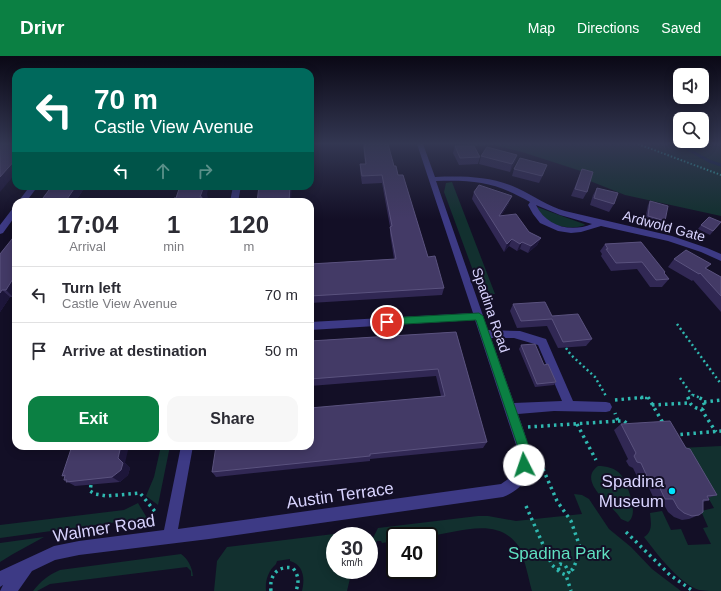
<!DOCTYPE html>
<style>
:root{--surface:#fff;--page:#f7f7f7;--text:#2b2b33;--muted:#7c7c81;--line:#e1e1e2;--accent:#0b8043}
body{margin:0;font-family:Arial,sans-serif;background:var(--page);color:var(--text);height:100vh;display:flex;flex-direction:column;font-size:15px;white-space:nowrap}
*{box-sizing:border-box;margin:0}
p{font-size:13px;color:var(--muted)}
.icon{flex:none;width:22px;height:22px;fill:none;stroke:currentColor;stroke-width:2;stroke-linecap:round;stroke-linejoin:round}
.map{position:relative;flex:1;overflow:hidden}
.details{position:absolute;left:12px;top:142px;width:302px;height:252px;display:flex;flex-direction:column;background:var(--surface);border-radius:12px;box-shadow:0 2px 10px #0003}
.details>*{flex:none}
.top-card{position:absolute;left:12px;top:12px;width:302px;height:122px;border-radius:12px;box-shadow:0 2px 10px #0003;background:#00695c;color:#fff;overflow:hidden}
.controls{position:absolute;left:673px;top:12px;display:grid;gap:8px}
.controls a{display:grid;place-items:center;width:36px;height:36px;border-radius:8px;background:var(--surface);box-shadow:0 2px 10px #0003;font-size:20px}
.speed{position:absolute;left:326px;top:471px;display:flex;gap:8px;font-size:20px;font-weight:700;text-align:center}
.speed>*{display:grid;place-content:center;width:52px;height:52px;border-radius:50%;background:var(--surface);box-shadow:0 2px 10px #0003;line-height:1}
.speed small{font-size:10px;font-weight:400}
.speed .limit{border:2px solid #111;border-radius:6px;background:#fff;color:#111}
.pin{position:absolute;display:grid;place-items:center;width:34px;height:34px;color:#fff;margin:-17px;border:2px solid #fff;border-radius:50%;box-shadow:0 1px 4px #0007}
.me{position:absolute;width:44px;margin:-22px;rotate:356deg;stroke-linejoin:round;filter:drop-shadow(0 0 3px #0008)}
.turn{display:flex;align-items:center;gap:14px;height:84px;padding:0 16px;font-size:18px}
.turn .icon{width:52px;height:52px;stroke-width:2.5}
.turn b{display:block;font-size:28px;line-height:34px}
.lanes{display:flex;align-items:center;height:38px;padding:0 16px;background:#0003;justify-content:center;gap:20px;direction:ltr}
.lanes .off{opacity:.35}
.eta{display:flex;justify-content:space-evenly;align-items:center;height:68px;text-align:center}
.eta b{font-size:24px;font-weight:700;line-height:28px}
.cta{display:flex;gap:8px;margin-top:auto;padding:8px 16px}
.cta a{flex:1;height:46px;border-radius:12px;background:var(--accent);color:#fff;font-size:16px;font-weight:700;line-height:46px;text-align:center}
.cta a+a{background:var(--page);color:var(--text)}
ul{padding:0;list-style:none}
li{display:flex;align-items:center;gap:12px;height:56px;padding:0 16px;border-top:1px solid var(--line)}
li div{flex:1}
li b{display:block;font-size:15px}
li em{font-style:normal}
header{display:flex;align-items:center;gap:24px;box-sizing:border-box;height:56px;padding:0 20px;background:var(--accent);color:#fff}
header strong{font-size:19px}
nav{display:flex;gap:22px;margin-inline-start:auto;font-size:14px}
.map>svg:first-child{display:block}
.green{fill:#12302f}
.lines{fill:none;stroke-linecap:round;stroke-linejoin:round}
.stream{stroke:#0c2248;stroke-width:3}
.path-far2{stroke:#2fb8b0;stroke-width:2;stroke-dasharray:1.5 2;stroke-linecap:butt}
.path-far1{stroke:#2fb8b0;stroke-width:2.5;stroke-dasharray:2 3;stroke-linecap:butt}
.path{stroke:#2fb8b0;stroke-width:3.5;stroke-dasharray:2.5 4;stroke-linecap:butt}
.minor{fill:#3d3a85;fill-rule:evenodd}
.wall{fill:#312854}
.shaded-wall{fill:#1d163a}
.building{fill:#433a66;stroke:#5a527e}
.route{fill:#0b8043;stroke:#07532c}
.poi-dot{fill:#00e5ff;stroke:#130f26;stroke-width:1.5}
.labels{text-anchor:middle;stroke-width:4;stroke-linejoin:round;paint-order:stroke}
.street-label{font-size:14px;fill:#d9d4ff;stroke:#130f26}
.near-poi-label{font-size:17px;fill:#d9d4ff;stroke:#130f26;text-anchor:end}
.near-street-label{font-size:17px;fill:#d9d4ff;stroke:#130f26}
.near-park-label{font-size:17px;fill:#5fe0c0;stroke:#130f26}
</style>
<header>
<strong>Drivr</strong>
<nav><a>Map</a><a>Directions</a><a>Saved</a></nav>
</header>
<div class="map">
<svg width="721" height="535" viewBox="0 0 721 535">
<rect width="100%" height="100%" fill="#130f26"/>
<path class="green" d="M462 88H721V160L625 139 590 125V118L522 96 493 89 477 90Z
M452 126 495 238 482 239 444 136 446 127Z
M537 151 584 168 585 169C574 174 553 171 544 162 541 160 539 154 537 151Z
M161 390H170L158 449 146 440 154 421Z
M721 390V535C715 535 705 535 699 534 679 527 657 498 644 481 653 475 651 467 650 457L662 455 671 474 681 473 688 489 711 488 703 472 708 471 701 455 714 452 680 392Z
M598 410C606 410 616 412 621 419 627 428 640 458 628 466L621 463C613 449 576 426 598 410Z
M574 438 582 439 589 443 609 473 631 491 652 513 681 535H532C529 524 524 500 519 491 498 459 458 477 429 480 418 481 406 480 395 480V485L382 487 381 485H377L373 494V482L378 472 478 460H488L516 465 582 458Z
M138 447 147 462 0 482V469L124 454Z
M342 477 345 480H335V514H352L347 535H302C305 523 304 509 290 505V503L277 505 276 508C268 515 265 525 266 535H214L217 505 227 491Z
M44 481 13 498 0 506V487Z
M181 498C188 503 192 511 193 520H191V515L187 511 50 528 37 535H33C41 525 48 519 60 514Z"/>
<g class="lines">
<path class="stream" d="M679 88 709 105 721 109"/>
<path class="path-far2" d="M638 88 721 119"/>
<path class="path-far1" d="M677 268 721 328
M566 292 571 299 595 321 606 340
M680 322 692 339
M635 342H649
M688 342 694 339 700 342"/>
<path class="path" d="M648 341 663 367
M688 341C689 349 695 353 703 353L705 350 702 343 698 341
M615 344 646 341
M704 346 721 344
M652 349 689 347
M701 353 716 376
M618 365H624L629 369
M577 368 596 404
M528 371 618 365 615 357
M674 379 721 375
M543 413 557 445 571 465 581 494 573 513 569 516
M91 429 90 435 95 438 107 440 140 437 157 458
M526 450 552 509 561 517 566 519 571 535
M626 476 670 519 693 535
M559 514 558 510 560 508 565 509 569 516 566 519
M271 535C269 520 277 509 293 512 299 520 299 526 296 535"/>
<path class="minor" d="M417 88H423L435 121C463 120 491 120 517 132 534 140 548 150 565 155L672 180 707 192 721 198V205L701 196 668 185 601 170 581 176 571 177 558 175 540 167 533 158 528 149 530 146C495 126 476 124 436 125L488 274 520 275 546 283 573 345 606 346 610 347 612 351 610 355 606 356 554 355 518 358C529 390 544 424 503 441L209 483 79 499 55 504 32 515 18 535H0L3 529 0 531V515L54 490 79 485 164 474 181 390H193L178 473 501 428 511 421 517 413 518 395 475 264 310 274V266L473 257ZM536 149 560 159 592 168C570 177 546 170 536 149ZM491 282H514L538 289 562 345 514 347Z
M30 130H38L26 146H18Z
M233 130H241L238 146H230Z
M13 152H16V159L3 177 0 178V169Z"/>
</g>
<path class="wall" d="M363 88H388L394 110 398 119 428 201 444 232 442 239 310 247V208L394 203 390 178V171L382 127 362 128 360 115V108H365Z
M455 90 480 101 478 108 459 109 453 97Z
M517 99 515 106 510 116 479 108 481 100Z
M514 113 544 117 539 127 512 120Z
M582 113 587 136 583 143 571 140Z
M52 130H96L89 134H83L75 146H40Z
M597 132 614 148 609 156 590 149 593 139Z
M474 136 509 147 501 160 529 176 541 182 537 189 528 197 520 193 517 195 509 190 504 196 472 143Z
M650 145 665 165 662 169 645 164 648 149Z
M721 166 710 179 698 173 701 169Z
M641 186 669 223 662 231H650L637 213 611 215 601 200 602 198 600 195 605 188Z
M0 198 13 241H10L0 256Z
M674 203 711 208 706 213 721 221V256L693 224 692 225 668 211Z
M513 248 552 260 592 283 586 290 558 292 547 270 517 272 510 255Z
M456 276 487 386 483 392 370 403V405L216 421 212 416 441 340 436 320 310 330V285Z
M521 289 544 309 556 326 554 329 535 331 519 293Z
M621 368 686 392 717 439 708 442 709 444 703 446 699 459 689 463 682 464 674 461 668 456 663 447H656L648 430 642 431 633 412 629 410 626 405 628 403 614 374Z
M125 407 130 412 128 419 120 426 75 430 64 424 65 421 62 420Z"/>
<path class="shaded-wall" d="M517 99 515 106 510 116 512 108Z
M16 103V117L0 136V121Z
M76 130H80L83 134 75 146H65Z
M87 130H96L89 134Z
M202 130H209L207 138 208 142 207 146H200Z
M290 130H292L291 146H289Z
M512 140 509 147 497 167 499 160Z
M541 182 537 189 528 197 531 190Z
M512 183 509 190 504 196 507 188Z
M522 186 520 193 517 195 520 188Z
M16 218V236L13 241 6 234Z
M2 234 10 241 0 256V237Z
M121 390H129L125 407 130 412 128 419 120 426 112 421 118 402Z"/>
<path class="building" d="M0 88H16V103L0 121Z
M365 88H388L394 110H396L398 119H403L428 201 435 200 444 232 310 240V208L396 203 390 171 392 170 382 119 362 120 360 108H366L364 91H365Z
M455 90H474L480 101 460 102Z
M487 91 517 99 512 108 481 100Z
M520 102 547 109 542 120 514 113Z
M582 113 593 116 587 136 575 133Z
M479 129 512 140 499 160 516 158 529 176 541 182 531 190 522 186 520 188 512 183 507 188 474 136Z
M52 130H76L65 146H40Z
M180 130H204L200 141H202L200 146H172L174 142H176Z
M259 130H290L289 146H257Z
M597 132 618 137 614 148 594 142Z
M650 145 668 150 665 165 648 160Z
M709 161 721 166 713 175 701 169Z
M16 178V218L6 234H2L0 237V198Z
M641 186 665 216 664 217 669 223 656 224 642 206 616 207 606 193H608L605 188Z
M686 194 711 208 705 212 721 221V240L700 217 699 218 674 203Z
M545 246 552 260 578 258 592 283 563 286 552 263 521 265 513 248Z
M456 276 487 386 370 398V400L212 416 216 390H310V352L445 340 438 313 310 323V285Z
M535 288 544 309 548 308 556 326 537 328 521 289Z
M670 365 686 392 690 393 717 439 707 440 709 444H703V456L699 459 692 460 684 457 678 452 673 443H665L657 426 650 427 641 407 637 406 634 400 636 397 621 368Z
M99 390H121L118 402 123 407 121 414 112 421 66 426 67 424H64L65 419 62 420 71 393Z"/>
<linearGradient id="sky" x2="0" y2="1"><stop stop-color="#0a0815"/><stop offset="0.54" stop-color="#333752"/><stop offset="1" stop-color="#333752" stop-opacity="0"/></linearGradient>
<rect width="721" height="163" fill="url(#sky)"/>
<path class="route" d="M479 257 483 260 528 388C530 396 532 405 529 413L524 415 520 413C518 407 519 396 517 388L476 264 387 269 383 266 387 262Z"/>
<circle class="poi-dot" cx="672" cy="435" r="4"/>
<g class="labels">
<g class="street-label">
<text transform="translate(664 170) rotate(15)" y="5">Ardwold Gate</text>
<text transform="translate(491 254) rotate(71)" y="5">Spadina Road</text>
</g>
<g class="near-poi-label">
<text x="664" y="431">Spadina<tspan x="664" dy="20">Museum</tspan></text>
</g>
<g class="near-street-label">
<text transform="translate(340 439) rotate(-8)" y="6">Austin Terrace</text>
<text transform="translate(104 472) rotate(-9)" y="6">Walmer Road</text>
</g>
<g class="near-park-label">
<text x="559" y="503">Spadina Park</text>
</g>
</g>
</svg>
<div class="controls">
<a><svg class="icon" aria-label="sound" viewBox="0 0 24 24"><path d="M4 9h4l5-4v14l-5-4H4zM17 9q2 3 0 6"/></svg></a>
<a><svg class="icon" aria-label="search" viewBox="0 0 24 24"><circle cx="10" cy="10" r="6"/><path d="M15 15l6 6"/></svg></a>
</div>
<div class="speed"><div>30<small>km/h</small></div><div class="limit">40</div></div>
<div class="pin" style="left:387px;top:266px;background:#d93025"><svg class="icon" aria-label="arrive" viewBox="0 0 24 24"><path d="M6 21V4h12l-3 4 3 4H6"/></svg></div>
<svg class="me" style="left:524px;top:409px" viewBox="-20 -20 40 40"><circle r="19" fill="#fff"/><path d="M0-13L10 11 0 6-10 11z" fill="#0b8043"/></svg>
<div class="top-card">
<div class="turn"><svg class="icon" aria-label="left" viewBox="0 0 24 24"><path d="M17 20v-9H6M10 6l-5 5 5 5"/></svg><div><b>70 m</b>Castle View Avenue</div></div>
<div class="lanes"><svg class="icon" aria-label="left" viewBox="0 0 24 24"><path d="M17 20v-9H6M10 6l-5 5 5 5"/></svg><svg class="icon off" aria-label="ahead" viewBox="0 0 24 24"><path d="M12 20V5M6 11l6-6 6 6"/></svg><svg class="icon off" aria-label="right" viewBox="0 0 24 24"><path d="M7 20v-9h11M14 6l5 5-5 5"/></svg></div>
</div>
<section class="details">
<div class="eta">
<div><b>17:04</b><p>Arrival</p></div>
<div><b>1</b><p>min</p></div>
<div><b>120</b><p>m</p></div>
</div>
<ul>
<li><svg class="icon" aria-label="left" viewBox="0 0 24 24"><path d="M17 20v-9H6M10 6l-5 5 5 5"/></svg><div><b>Turn left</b><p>Castle View Avenue</p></div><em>70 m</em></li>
<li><svg class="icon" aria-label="arrive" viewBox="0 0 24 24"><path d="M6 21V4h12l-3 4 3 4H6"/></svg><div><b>Arrive at destination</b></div><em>50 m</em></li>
</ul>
<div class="cta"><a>Exit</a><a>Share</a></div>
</section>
</div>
